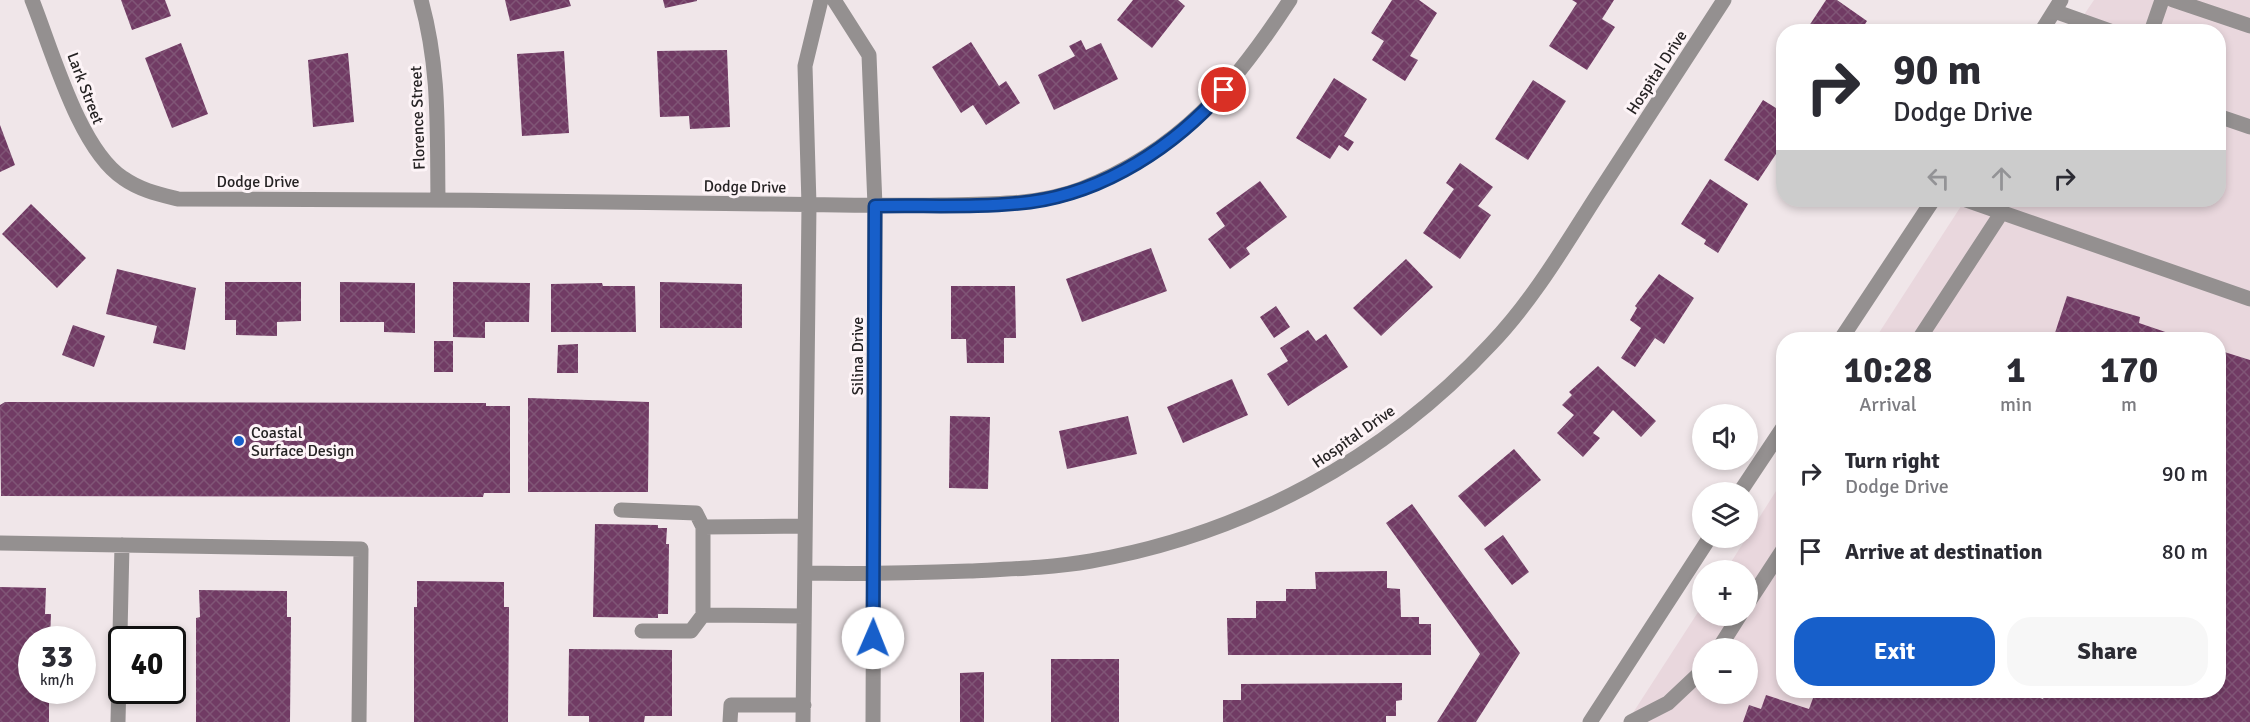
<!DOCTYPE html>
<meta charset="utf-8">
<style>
:root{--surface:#fff;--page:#f7f7f7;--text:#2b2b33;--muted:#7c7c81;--accent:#175fca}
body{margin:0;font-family:Signika,sans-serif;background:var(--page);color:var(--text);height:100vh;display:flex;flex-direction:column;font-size:22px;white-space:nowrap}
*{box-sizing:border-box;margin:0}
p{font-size:20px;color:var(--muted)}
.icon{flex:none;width:33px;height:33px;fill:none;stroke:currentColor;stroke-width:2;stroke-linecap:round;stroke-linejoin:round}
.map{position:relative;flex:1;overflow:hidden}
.drawer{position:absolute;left:1776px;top:332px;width:450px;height:366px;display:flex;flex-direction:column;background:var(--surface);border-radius:24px;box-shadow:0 3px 9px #0003}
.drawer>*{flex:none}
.top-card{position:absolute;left:1776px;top:24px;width:450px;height:183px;border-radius:24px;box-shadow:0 3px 9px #0003;background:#fff;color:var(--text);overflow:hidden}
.tools{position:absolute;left:1692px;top:404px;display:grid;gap:12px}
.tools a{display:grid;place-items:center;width:66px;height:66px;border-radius:50%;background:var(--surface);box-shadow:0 3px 9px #0003;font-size:30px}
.speed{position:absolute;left:18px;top:626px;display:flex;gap:12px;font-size:30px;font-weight:700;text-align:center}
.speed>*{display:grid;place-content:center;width:78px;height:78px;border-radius:50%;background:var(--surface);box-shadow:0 3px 9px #0003;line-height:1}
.speed small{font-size:15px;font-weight:400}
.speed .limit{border:3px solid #111;border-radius:9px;background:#fff;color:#111}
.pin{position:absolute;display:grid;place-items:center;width:51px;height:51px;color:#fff;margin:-26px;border:3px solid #fff;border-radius:50%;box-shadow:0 2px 6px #0007}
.me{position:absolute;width:66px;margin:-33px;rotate:1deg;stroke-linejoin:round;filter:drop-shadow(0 0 4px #0008)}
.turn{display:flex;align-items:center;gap:21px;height:126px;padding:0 18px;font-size:27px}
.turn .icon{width:78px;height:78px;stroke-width:2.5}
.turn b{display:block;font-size:42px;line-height:51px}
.lanes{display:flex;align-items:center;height:57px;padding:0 18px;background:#0003;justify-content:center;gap:30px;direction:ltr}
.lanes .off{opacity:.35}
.eta{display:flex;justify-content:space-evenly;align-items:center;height:102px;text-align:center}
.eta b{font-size:36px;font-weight:700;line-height:42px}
.cta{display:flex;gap:12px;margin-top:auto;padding:12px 18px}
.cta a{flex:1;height:69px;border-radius:24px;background:var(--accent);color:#fff;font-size:24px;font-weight:700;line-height:69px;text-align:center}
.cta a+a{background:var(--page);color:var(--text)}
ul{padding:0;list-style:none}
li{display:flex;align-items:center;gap:18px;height:78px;padding:0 18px}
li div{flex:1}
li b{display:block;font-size:22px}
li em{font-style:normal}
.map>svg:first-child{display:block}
.built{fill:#e9d7dd;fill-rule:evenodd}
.building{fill:url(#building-cross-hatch)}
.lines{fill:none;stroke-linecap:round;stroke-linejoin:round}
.minor{stroke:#949090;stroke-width:15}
.route-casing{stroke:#0f3e83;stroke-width:15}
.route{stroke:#175fca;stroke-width:10}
.poi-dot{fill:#175fca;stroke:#fdf4f7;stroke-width:2}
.labels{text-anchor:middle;stroke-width:6;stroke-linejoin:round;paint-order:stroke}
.street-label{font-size:16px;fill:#262324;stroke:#fdf4f7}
.poi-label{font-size:16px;fill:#262324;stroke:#fdf4f7;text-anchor:start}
</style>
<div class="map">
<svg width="2250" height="722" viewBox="0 0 2250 722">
<defs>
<pattern id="building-cross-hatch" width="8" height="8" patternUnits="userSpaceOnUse" patternTransform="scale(1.5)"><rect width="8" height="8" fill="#713b64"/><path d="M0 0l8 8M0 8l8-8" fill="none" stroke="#805576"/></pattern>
</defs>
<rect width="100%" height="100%" fill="#f0e6e9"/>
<path class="built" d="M2094 0H2250V722H1627L1702 606V615H1748V570H1726L1783 480 1784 690H2218V339H1875L1965 200H2218V32L2073 31ZM1702 648H1748V693H1702Z"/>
<path class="building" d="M121 0H165L171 16 132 30Z
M505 0H569L571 6 510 21Z
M663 0H697V1L665 8Z
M1133 0H1178L1185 6 1152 48 1117 20Z
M1392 0H1419L1437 13 1410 56 1418 60 1405 81 1372 60 1384 41 1371 33Z
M1572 0H1614L1602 19 1615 27 1587 70 1549 46 1577 3Z
M1826 0H1837L1867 21 1860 32H1805Z
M1081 40 1086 50 1101 43 1118 79 1054 110 1038 75 1075 56 1069 46Z
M971 42 999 86 1006 81 1020 103 986 125 973 105 961 113 932 67Z
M181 43 208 114 172 128 145 58Z
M727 50 730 127 690 129 689 116 660 117 657 51Z
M564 51 569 133 522 136 517 54Z
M348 53 354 122 313 127 308 60Z
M1334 78 1367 99 1344 136 1354 142 1348 151 1339 145 1330 159 1296 138Z
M1533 80 1566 101 1528 160 1495 139Z
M1763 100 1784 113V142L1758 181 1724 160Z
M0 125 15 165 0 172Z
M1460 163 1493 187 1478 206 1491 215 1460 259 1423 233 1454 189 1446 183Z
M1710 179 1748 204 1718 253 1704 244 1706 240 1681 224Z
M1260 181 1287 217 1246 248 1250 254 1230 269 1208 239 1225 226 1216 213Z
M31 204 86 258 57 288 2 234Z
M1151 248 1167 291 1082 322 1066 279Z
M1406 259 1433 287 1381 336 1353 308Z
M117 269 196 288 185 350 153 343 157 326 106 314Z
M1659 274 1694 298 1664 344 1655 338 1635 367 1621 358 1641 328 1630 320 1637 308 1635 306Z
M225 282H301V321L277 322V336L236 335V320H225Z
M340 282 415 283V333L384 332V322H340Z
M453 282 530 283 529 322H485V338L453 337Z
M660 282 742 284V328H660Z
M602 283 603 286H635L636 332H551V284Z
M951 286H1015L1016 338H1004V363H967L966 339H951Z
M2067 296 2140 317 2139 323 2186 339H2053Z
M1276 306 1290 327 1274 338 1260 317Z
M73 325 105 336 94 367 62 355Z
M1308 330 1316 341 1326 334 1348 367 1288 406 1267 374 1288 361 1280 348Z
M434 341H453V372H434Z
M578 344V373H557L558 345Z
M2218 350 2250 360V722H1743L1749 705 1761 709 1766 695 1809 709 1816 690H2017L2043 699 2046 690H2218Z
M1598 366 1656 421 1641 437 1613 410 1593 433 1600 438 1583 457 1557 433 1574 415 1562 405 1572 395 1569 392Z
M1232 379 1248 415 1183 443 1167 407Z
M528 398 649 402 648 492H528Z
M5 402 486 403V406H510V493H484L483 497 1 496 0 405Z
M950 416 990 417 988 489 949 488Z
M1128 416 1137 454 1067 469 1059 431Z
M1514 449 1541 480 1485 527 1458 496Z
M1412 504 1520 653 1476 722H1437L1480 654 1386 523Z
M595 524 658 525V528H667L666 544H669L668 614H658V618L593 617Z
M1503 535 1529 572 1512 585 1484 549Z
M1387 571V588L1400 589 1401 617H1419V624H1431V655H1228L1227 618H1256V601H1286V589H1316L1315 572Z
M417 581 504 582V607H509L508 722H414V607H417Z
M0 587 46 588 45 614H51L50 639H32V690H49V722H0Z
M199 590 287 591V617H291L290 722H196V618L200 617Z
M569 649 672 650V716H645L644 722H589V716H568Z
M1051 659H1119V722H1051Z
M984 672V722H960V673Z
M1402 683V700L1396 701V716H1386V722H1223V700H1241V684Z"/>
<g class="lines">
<path class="minor" d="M32 0C52 50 79 149 123 178 140 190 158 194 178 199 376 199 573 201 771 204 827 205 883 206 939 205 986 204 1036 206 1081 189 1180 151 1234 86 1290 0
M421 0C440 69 437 129 438 200
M834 0 869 55 875 206 873 722
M2173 0 2250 26
M2054 11 2113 32
M2041 32 2061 0
M2151 32 2162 0
M2218 116 2250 127
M1966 200 2250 299
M1841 339 1933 200
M1919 339 2002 212
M1740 492 1784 426
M621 510 696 513 703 527
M0 543 361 549 359 722
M805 573C860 574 914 573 969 571 1009 569 1051 568 1091 561 1245 534 1384 459 1491 344 1533 300 1564 247 1596 197 1639 131 1681 66 1724 0
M1748 603 1784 548
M804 616 703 615V527L805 526
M642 631H691L703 615
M1719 648 1740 615
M118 722 122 545
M730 722 731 705H804
M803 722 809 205 805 66 821 0
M1590 722 1710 537
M1631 722 1668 703 1702 671"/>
</g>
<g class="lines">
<g class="route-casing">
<path id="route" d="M873 638 875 206C927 205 980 208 1030 202 1105 192 1175 146 1224 90"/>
</g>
<use href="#route" class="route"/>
</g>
<circle class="poi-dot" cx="239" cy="441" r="6"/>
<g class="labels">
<g class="street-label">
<text transform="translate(1656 72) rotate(-57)" y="6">Hospital Drive</text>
<text transform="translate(86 88) rotate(69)" y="6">Lark Street</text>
<text transform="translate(417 118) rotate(-92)" y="6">Florence Street</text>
<text x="258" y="187">Dodge Drive</text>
<text transform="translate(745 186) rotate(1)" y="6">Dodge Drive</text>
<text transform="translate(857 356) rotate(-90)" y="6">Silina Drive</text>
<text transform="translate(1353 436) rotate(-35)" y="6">Hospital Drive</text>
</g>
<g class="poi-label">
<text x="251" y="438">Coastal<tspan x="251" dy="18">Surface Design</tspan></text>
</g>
</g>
</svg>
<div class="tools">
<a><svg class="icon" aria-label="sound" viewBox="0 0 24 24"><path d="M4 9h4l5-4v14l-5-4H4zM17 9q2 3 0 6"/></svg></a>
<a><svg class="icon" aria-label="layers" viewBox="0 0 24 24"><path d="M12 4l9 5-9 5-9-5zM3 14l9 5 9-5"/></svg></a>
<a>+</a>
<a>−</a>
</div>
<div class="speed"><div>33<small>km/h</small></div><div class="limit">40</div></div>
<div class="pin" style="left:1224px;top:90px;background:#d93025"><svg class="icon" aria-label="arrive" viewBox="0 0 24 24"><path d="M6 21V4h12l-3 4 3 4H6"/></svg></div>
<svg class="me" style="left:873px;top:638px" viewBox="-20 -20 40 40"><circle r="19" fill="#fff"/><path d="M0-13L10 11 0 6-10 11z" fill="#175fca"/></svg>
<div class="top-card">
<div class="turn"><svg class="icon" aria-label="right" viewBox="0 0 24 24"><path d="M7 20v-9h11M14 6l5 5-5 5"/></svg><div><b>90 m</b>Dodge Drive</div></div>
<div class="lanes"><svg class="icon off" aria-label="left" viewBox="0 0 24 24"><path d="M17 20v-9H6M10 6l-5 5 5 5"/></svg><svg class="icon off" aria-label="ahead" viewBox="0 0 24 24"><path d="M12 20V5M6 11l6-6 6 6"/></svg><svg class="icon" aria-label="right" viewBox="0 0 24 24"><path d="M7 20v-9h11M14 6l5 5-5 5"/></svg></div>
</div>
<section class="drawer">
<div class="eta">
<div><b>10:28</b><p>Arrival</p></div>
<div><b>1</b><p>min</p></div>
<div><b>170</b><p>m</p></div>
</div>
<ul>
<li><svg class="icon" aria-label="right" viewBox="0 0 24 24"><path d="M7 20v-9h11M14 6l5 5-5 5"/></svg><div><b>Turn right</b><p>Dodge Drive</p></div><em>90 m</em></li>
<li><svg class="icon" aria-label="arrive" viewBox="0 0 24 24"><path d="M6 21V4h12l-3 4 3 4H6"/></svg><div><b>Arrive at destination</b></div><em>80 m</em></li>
</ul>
<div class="cta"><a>Exit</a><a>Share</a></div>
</section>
</div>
